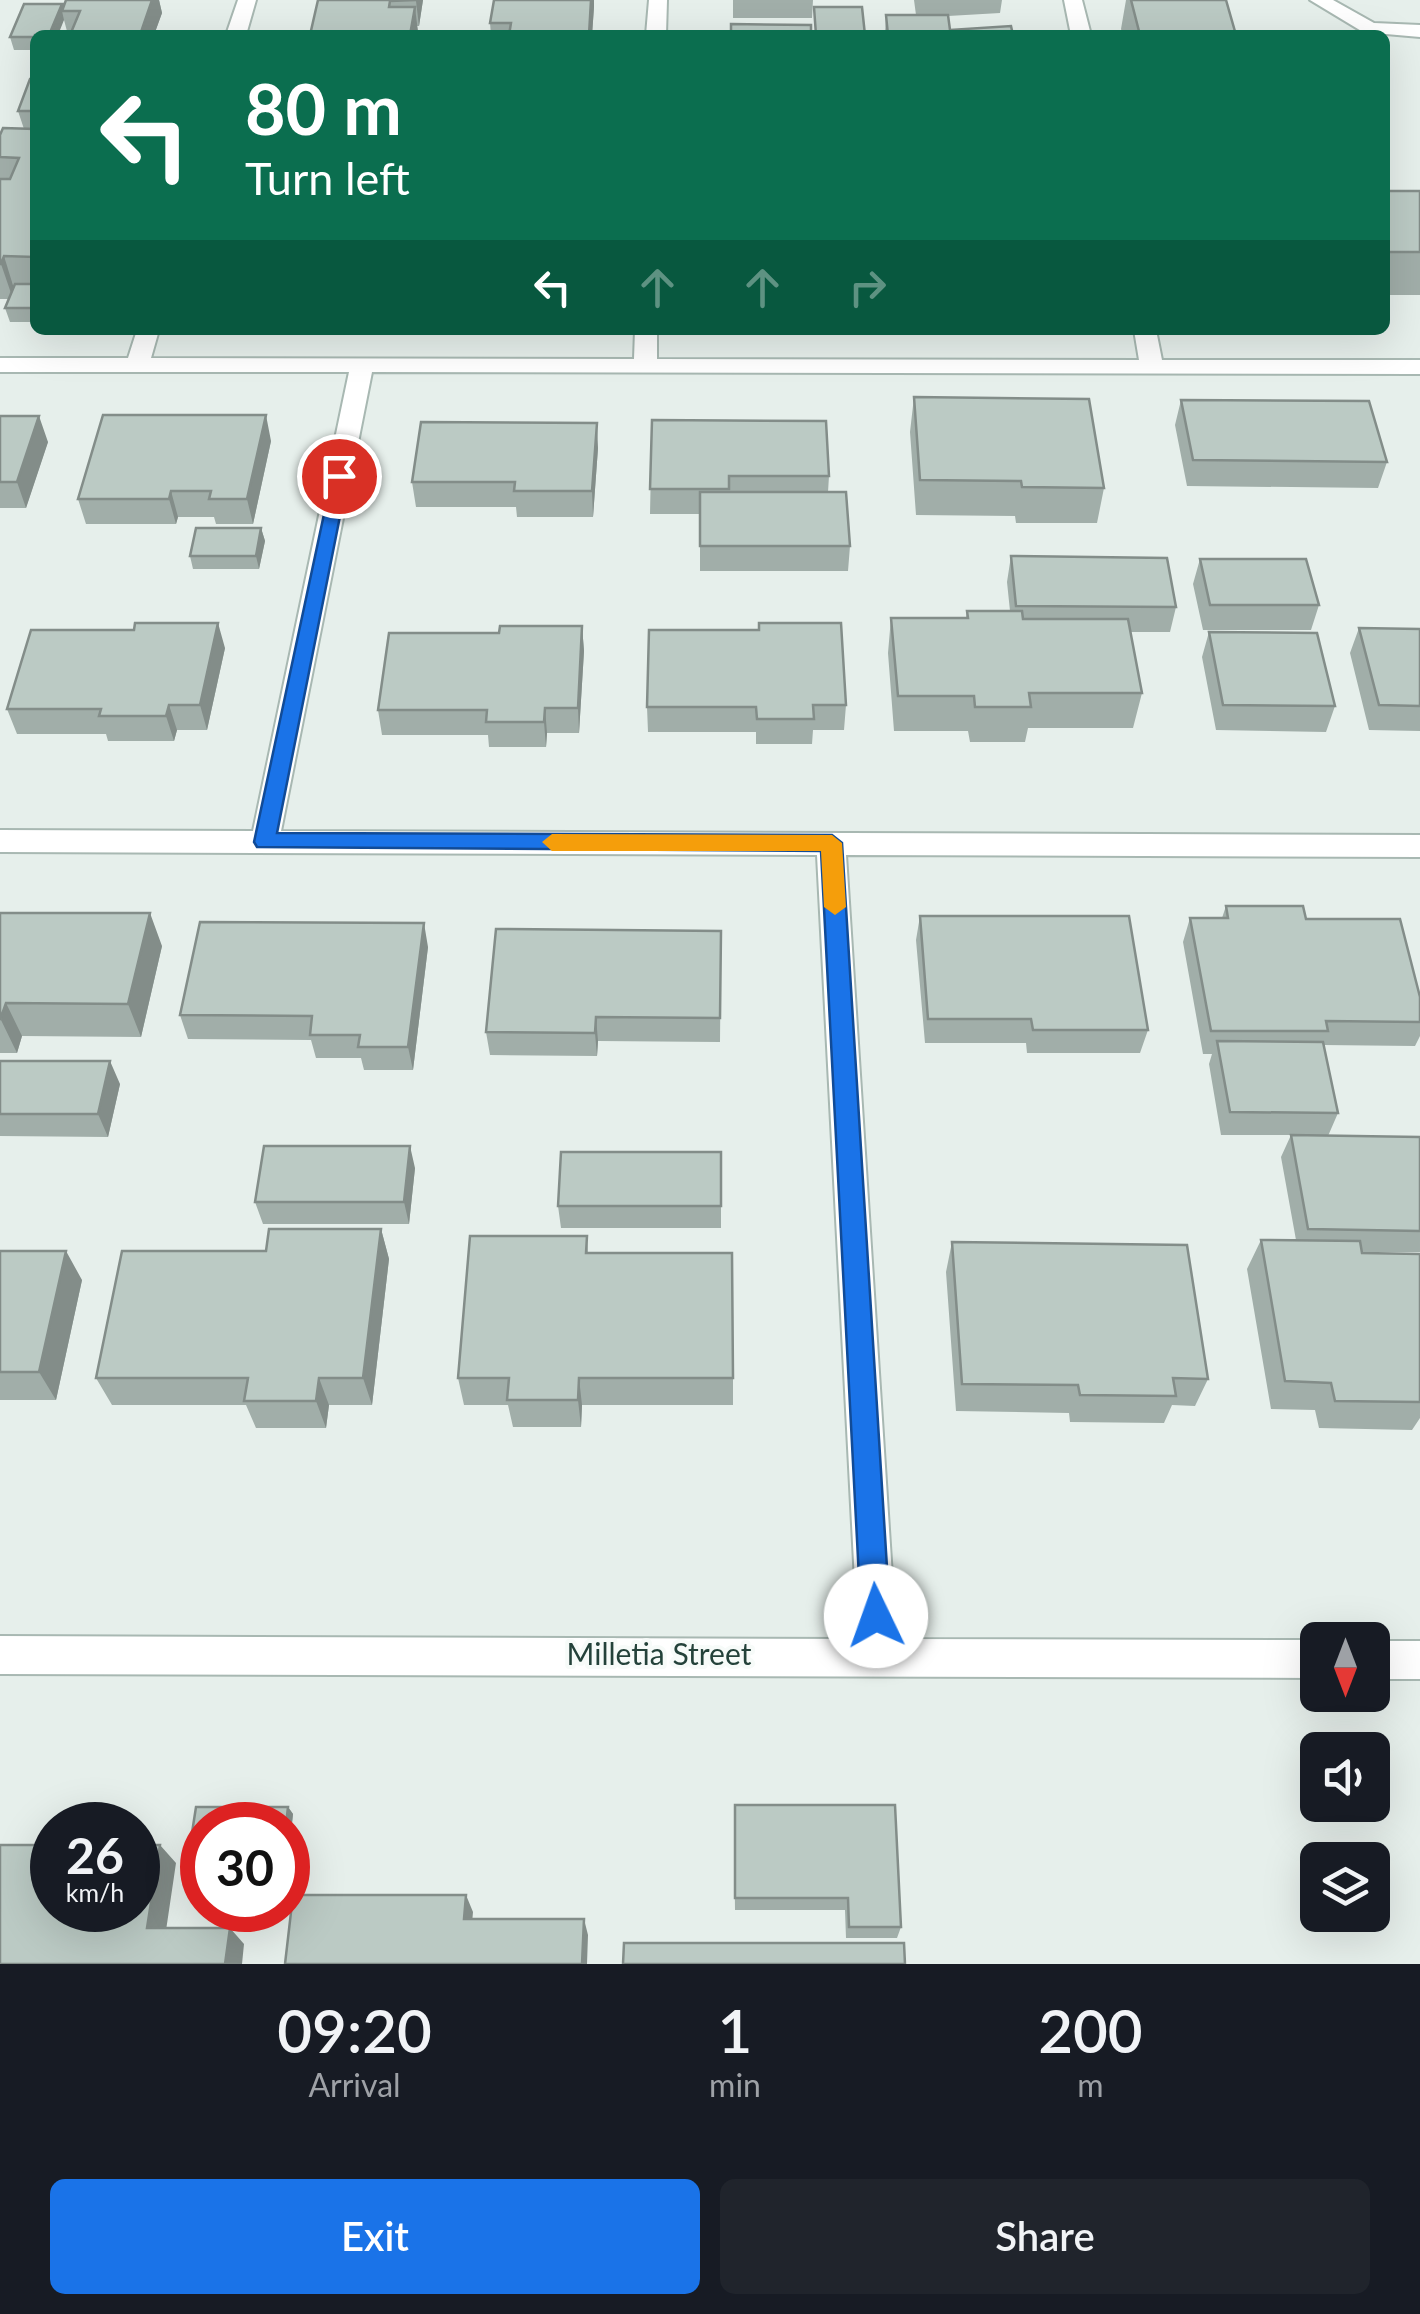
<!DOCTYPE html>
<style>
:root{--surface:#171b24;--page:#20242c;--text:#f1f3f6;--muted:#9ea1a6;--accent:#1a73e8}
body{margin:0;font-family:Lato,sans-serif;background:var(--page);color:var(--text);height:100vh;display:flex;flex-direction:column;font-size:38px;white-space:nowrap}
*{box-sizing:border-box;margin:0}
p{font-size:32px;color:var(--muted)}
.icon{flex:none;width:55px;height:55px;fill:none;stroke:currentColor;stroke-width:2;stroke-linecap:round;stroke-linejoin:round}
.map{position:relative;height:1964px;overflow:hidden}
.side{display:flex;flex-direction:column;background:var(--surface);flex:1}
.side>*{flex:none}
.top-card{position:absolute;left:30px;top:30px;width:1360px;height:305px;border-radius:15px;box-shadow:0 10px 40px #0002;background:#0b6e4f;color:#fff;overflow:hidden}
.needle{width:65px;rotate:180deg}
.controls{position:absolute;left:1300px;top:1622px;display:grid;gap:20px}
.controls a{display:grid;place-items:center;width:90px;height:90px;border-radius:15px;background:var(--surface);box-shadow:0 10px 40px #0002;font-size:50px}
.speed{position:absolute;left:30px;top:1802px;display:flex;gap:20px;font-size:50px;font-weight:700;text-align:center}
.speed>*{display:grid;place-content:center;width:130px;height:130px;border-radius:50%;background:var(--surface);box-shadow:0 10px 40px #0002;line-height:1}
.speed small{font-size:25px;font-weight:400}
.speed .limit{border:15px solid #d22;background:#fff;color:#111}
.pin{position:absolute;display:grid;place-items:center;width:85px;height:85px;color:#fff;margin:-42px;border:5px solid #fff;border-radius:50%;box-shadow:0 2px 10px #0007}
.me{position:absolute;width:110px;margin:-55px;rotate:357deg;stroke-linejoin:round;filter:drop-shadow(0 0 8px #0008)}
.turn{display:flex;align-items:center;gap:35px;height:210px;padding:0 50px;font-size:45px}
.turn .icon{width:130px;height:130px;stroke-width:2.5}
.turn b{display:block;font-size:70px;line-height:85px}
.lanes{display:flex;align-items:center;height:95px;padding:0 50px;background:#0003;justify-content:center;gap:50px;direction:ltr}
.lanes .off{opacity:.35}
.eta{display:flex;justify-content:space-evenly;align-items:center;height:170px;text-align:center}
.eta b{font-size:60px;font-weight:600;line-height:70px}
.action{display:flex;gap:20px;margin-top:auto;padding:20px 50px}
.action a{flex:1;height:115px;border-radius:15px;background:var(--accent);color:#fff;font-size:40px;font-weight:600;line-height:115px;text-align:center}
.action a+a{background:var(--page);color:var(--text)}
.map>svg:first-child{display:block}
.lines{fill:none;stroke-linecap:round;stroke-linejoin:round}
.minor-casing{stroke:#a8b8b2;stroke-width:4}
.minor{fill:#fff;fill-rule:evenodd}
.wall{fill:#a1aea9}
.shaded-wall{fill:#838d89}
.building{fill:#bbcac4;stroke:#838d89;stroke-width:2.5}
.route{fill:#1a73e8;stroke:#114b97;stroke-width:2.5}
.slow{fill:#f59e0b}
.labels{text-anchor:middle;stroke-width:8;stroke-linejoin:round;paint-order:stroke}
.near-street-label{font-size:30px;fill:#24423a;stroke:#f7fbf9}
</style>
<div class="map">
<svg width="1420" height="1964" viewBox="0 0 1420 1964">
<rect width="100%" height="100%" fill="#e6efeb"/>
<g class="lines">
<g class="minor-casing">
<path id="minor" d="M238 0H256L246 35H226Z
M649 0H667L666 35H646Z
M1064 0H1082L1091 35H1071Z
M1310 0H1333L1374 23 1420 25V37L1363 32Z
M137 330H159L151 358 634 359 635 330H657V359L1139 360 1134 330H1156L1162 360H1420V374L372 372 281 831 1420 835V857L846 855 896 1639 1318 1640V1678L0 1674V1636L858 1639 817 855 0 852V830L253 831 349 372H0V358H128Z
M1372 1641H1420V1679H1372Z"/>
</g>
<use href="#minor" class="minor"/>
</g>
<path class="wall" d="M66 0H159L162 13 154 35H68L64 20 35 35V50H14L10 37 62 4 63 8Z
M318 0H423L419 26H417L418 32Z
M733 0H813L812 18H733Z
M914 0H1002L1000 13 948 16 950 30 1013 35H885L886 15H916Z
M1126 0H1226L1236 35H1123L1121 29Z
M594 7 592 35H491L490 23Z
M35 79V322H10L5 308 9 299H0V135L24 129 18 111Z
M1385 191H1420V295H1385Z
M914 397 1104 488 1097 523H1016L1015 516 916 515 910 432Z
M1181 400 1387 462 1378 488 1187 486 1175 425Z
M0 416 48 442 26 508H0Z
M652 420 829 476 828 492 850 546 848 571H700V514H650Z
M271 441 253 524H216L214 517H178L176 524H86L78 499Z
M598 448 593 517H517L516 507H416L412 482Z
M261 528 265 541 259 569H193L190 556Z
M1011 556 1176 607 1170 632H1130L1142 693 1133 728H1028L1025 742H970L968 731H894L888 653 891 618H966L967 611H1010L1007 582Z
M1200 559 1319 605 1311 630H1203L1193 584Z
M582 626 584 651 579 733H547L546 747H489L488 735H382L378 710 499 633Z
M1359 628 1420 629V731L1369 730 1350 653Z
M134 630 225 648 207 730H177L174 741H108L106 734H17L7 709Z
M1209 632 1335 706 1326 732 1216 730 1202 657Z
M846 705 844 730H813L812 744H756V732H648L647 707Z
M1226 906 1306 919 1420 997V1036L1415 1046 1323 1045 1338 1113 1328 1136 1420 1137V1252H1362V1253L1420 1254V1418L1412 1430 1319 1428 1315 1410 1271 1409 1247 1269 1261 1240H1296L1281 1157 1291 1135H1221L1209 1064 1212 1054H1203L1183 942 1190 918H1222Z
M0 913 162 946 141 1037 22 1036 17 1053H0Z
M920 916 1148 1030 1140 1053H1027L1026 1043H925L916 940Z
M721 931 720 1042 598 1041 597 1056 490 1055 486 1032Z
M428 947 413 1070H364L361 1058H316L311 1040 188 1039 180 1015Z
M0 1061 120 1084 108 1137 0 1136Z
M721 1152V1228H561L558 1206Z
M415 1168 409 1224H263L255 1202Z
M381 1229 389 1259 372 1405H329L326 1428H256L246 1405H112L96 1378 266 1251Z
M587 1236 588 1253 733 1378V1405H582L581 1427H513L508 1405H464L458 1378Z
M952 1242 1208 1379 1195 1406 1172 1405 1164 1423 1070 1422 1069 1413 956 1411 946 1272Z
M0 1251 82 1280 56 1400H0Z
M196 1807H288L293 1814 288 1860V1825H202V1891H190L184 1884Z
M734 1819 901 1927 897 1938H846L845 1910H735Z"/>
<path class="shaded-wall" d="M152 0H159L162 13 154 35H140Z
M416 0H423L419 26 416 1Z
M591 0H594V7L592 35H589Z
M62 4 64 11H62L64 20 58 35H49Z
M415 7 418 32 417 35H410Z
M4 256 15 292 13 299 1 264Z
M266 415 271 441 253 524 247 499Z
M39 416 48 442 26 508 17 482Z
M597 423 598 448 593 517 592 491Z
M171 491 178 517 176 524 169 499Z
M261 528 265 541 259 569 256 556Z
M218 623 225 648 207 730 200 705Z
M582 626 584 651 579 733 578 708Z
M169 705 177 730 174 741 166 716Z
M545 708 547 733 546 747 544 722Z
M150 913 162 946 141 1037 128 1004Z
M424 923 428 947 413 1070 408 1047Z
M6 1003 22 1036 17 1053 1 1020Z
M596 1017 598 1041 597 1056 595 1033Z
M110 1061 120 1084 108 1137 98 1114Z
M410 1146 415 1168 409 1224 404 1202Z
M381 1229 389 1259 372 1405 363 1378Z
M66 1251 82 1280 56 1400 39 1372Z
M319 1378 329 1405 326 1428 316 1401Z
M579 1378 582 1405 581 1427 578 1400Z
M288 1807 293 1814 288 1860V1825H286Z
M160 1845 176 1863 164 1944 147 1928Z
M466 1895 473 1912 471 1935 464 1919Z
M584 1919 588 1935 587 1964H582Z
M230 1928 244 1944 242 1964H225Z"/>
<path class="building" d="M66 0H152L140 35H70L80 11H62Z
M318 0H416L390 1 389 7H415L410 35H310Z
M494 0H591L589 35H509L511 23H490Z
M1131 0H1226L1236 35H1140Z
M24 4H62L49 35H35V37H10Z
M814 7H862L865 35H816Z
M886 15H948L950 30 1011 26 1013 35H888Z
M731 24 811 25V35H731Z
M30 79H35V111H18Z
M3 128 35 129V257L4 256 1 264H0V179H10L19 158 0 157V135Z
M1385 191H1420V252H1385Z
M15 284H35V308H5Z
M914 397 1089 399 1104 488 1022 487 1021 481 920 480Z
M1181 400 1369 401 1387 462 1193 460Z
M103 415H266L247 499H209L211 491H171L169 499H78Z
M0 416H39L17 482H0Z
M652 420 826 421 829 476H729V489H650Z
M421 422 597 423 592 491H514L515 482H412Z
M700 492H846L850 546H700Z
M196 528H261L256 556H190Z
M1011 556 1167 558 1176 607 1016 606Z
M1200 559H1306L1319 605H1210Z
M967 611H1022L1023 619H1128L1142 693H1029L1031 707H975L974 696H898L891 618H968Z
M135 623H218L200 705H169L166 716H99L101 709H7L31 630H134Z
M759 623H841L846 705H813L814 719H757L756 707H647L649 630H759Z
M500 626H582L578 708H545L544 722H486L487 710H378L389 633H499Z
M1359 628 1420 629V706L1379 705Z
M1209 632 1317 633 1335 706 1223 705Z
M1226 906H1303L1306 919H1400L1420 997V1022L1326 1021 1328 1031H1211L1190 918H1228Z
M0 913H150L128 1004 6 1003 0 1020Z
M920 916H1129L1148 1030H1033L1031 1019H928Z
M200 922 424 923 408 1047H358L360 1035H310L312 1016 180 1015Z
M496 929 721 931 720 1018 596 1017 595 1033 486 1032Z
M1217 1041 1323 1042 1338 1113 1230 1112Z
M0 1061H110L98 1114H0Z
M1291 1135 1420 1137V1231L1308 1229Z
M264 1146H410L404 1202H255Z
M561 1152H721V1206H558Z
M269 1229H381L363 1378H319L316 1401H244L248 1378H96L122 1251H266Z
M470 1236H587L586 1253H732L733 1378H579L578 1400H507L509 1378H458Z
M1261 1240 1360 1241 1362 1253 1420 1254V1402L1335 1401 1331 1383 1285 1381Z
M952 1242 1187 1245 1208 1379 1173 1378 1176 1396 1080 1395 1078 1385 962 1384Z
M0 1251H66L39 1372H0Z
M735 1805H895L901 1927H849L848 1898H735Z
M196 1807H288L286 1825H202V1884H184Z
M0 1845H52V1910H138V1845H160L147 1928H230L225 1964H0Z
M293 1895H466L464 1919H584L582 1964H285Z
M624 1943H904L905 1964H623Z"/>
<path class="route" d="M333 472 348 476 277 833 832 835 842 843 890 1616 886 1626 876 1631 865 1626 861 1616 821 851 257 847 254 842Z"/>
<path class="slow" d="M552 834 832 835 842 843 846 907 835 915 824 907 821 851H552L542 842Z"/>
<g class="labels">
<g class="near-street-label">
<text x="659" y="1665">Milletia Street</text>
</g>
</g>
</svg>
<div class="controls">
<a><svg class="needle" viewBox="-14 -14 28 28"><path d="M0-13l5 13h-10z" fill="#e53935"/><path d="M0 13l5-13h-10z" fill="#9ea1a6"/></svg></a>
<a><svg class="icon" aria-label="sound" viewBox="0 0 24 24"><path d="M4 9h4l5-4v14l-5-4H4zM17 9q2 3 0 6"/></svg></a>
<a><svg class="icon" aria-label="layers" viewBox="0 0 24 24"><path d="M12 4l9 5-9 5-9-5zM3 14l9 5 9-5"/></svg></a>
</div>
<div class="speed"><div>26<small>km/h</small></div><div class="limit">30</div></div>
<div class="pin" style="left:339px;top:476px;background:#d93025"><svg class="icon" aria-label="arrive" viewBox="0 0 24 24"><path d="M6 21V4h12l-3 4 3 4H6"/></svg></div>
<svg class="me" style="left:876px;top:1616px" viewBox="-20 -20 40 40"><circle r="19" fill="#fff"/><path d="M0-13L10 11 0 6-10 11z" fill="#1a73e8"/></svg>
<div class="top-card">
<div class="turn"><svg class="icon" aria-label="left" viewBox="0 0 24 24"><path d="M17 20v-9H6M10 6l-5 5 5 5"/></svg><div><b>80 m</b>Turn left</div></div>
<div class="lanes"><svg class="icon" aria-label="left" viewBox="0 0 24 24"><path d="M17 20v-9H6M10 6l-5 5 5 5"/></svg><svg class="icon off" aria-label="ahead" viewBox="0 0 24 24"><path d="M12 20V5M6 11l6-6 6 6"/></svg><svg class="icon off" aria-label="ahead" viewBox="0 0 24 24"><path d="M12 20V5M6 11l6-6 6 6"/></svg><svg class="icon off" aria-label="right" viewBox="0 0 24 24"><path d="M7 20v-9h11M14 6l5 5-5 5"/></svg></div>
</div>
</div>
<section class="side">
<div class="eta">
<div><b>09:20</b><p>Arrival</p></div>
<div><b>1</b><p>min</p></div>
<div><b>200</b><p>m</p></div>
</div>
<div class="action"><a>Exit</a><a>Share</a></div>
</section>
